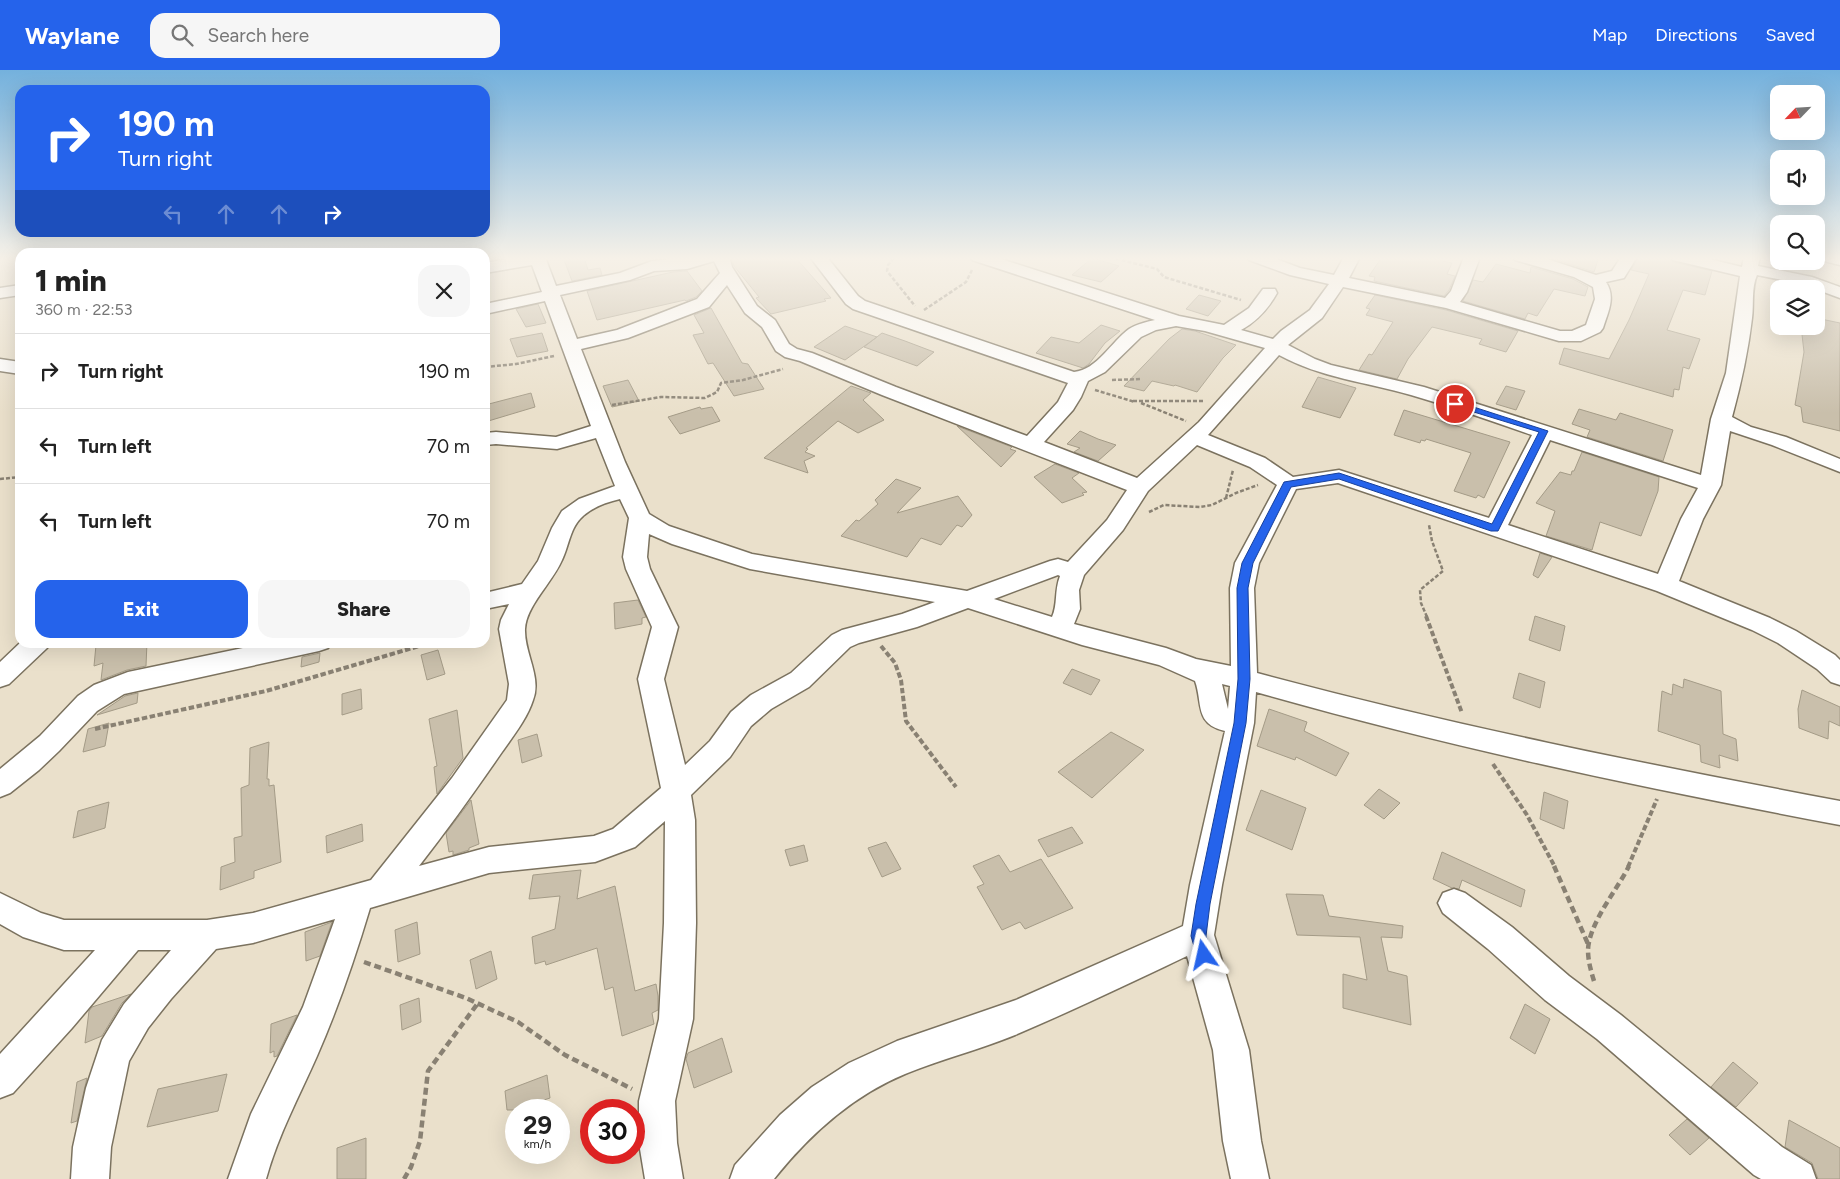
<!DOCTYPE html>
<meta charset="utf-8">
<style>
:root{--surface:#fff;--page:#f6f6f6;--text:#222;--muted:#767676;--line:#e0e0e0;--accent:#2563eb}
body{margin:0;font-family:Figtree,sans-serif;background:var(--page);color:var(--text);height:100vh;display:flex;flex-direction:column;font-size:19px;white-space:nowrap}
*{box-sizing:border-box;margin:0}
p{font-size:16px;color:var(--muted)}
.icon{flex:none;width:28px;height:28px;fill:none;stroke:currentColor;stroke-width:2;stroke-linecap:round;stroke-linejoin:round}
.map{position:relative;flex:1;overflow:hidden}
.panel{position:absolute;left:15px;top:178px;width:475px;height:400px;display:flex;flex-direction:column;background:var(--surface);border-radius:15px;box-shadow:0 5px 20px #0002}
.panel>*{flex:none}
.hud{position:absolute;left:15px;top:15px;width:475px;height:152px;border-radius:15px;box-shadow:0 5px 20px #0002;background:#2563eb;color:#fff;overflow:hidden}
.needle{width:32px;rotate:245deg}
.controls{position:absolute;left:1770px;top:15px;display:grid;gap:10px}
.controls a{display:grid;place-items:center;width:55px;height:55px;border-radius:10px;background:var(--surface);box-shadow:0 5px 20px #0002;font-size:25px}
.speed{position:absolute;left:505px;top:1029px;display:flex;gap:10px;font-size:25px;font-weight:700;text-align:center}
.speed>*{display:grid;place-content:center;width:65px;height:65px;border-radius:50%;background:var(--surface);box-shadow:0 5px 20px #0002;line-height:1}
.speed small{font-size:12px;font-weight:400}
.speed .limit{border:8px solid #d22;background:#fff;color:#111}
.pin{position:absolute;display:grid;place-items:center;width:42px;height:42px;color:#fff;margin:-21px;border:2px solid #fff;border-radius:50%;box-shadow:0 1px 5px #0007}
.me{position:absolute;width:55px;margin:-28px;rotate:349deg;stroke-linejoin:round;filter:drop-shadow(0 0 4px #0008)}
.turn{display:flex;align-items:center;gap:18px;height:105px;padding:0 20px;font-size:22px}
.turn .icon{width:65px;height:65px;stroke-width:2.5}
.turn b{display:block;font-size:35px;line-height:42px}
.lanes{display:flex;align-items:center;height:48px;padding:0 20px;background:#0003;justify-content:center;gap:25px;direction:ltr}
.lanes .off{opacity:.35}
.round{display:grid;place-items:center;flex:none;width:52px;height:52px;border-radius:15px;background:var(--page)}
.headline{display:flex;align-items:center;justify-content:space-between;height:85px;padding:0 20px}
h1{font-size:30px;font-weight:800;line-height:38px}
.button{display:flex;gap:10px;margin-top:auto;padding:10px 20px}
.button a{flex:1;height:58px;border-radius:15px;background:var(--accent);color:#fff;font-size:20px;font-weight:800;line-height:58px;text-align:center}
.button a+a{background:var(--page);color:var(--text)}
ul{padding:0;list-style:none}
li{display:flex;align-items:center;gap:15px;height:75px;padding:0 20px;border-top:1px solid var(--line)}
li div{flex:1}
li b{display:block;font-size:19px}
li em{font-style:normal}
header{display:flex;align-items:center;gap:30px;box-sizing:border-box;height:70px;padding:0 25px;background:var(--accent);color:#fff}
header strong{font-size:24px}
nav{display:flex;gap:28px;margin-inline-start:auto;font-size:18px}
.search{width:350px;height:45px;background:var(--page);display:flex;align-items:center;gap:12px;box-sizing:border-box;padding:0 18px;border-radius:15px;color:var(--muted);font-size:19px}
.map>svg:first-child{display:block}
.building{fill:#c9bfab;stroke:#a49b87}
.lines{fill:none;stroke-linecap:round;stroke-linejoin:round}
.minor-casing{stroke:#7b725f;stroke-width:3}
.path-far2{stroke:#898173;stroke-width:2.5;stroke-dasharray:4 2;stroke-linecap:butt}
.path-far1{stroke:#898173;stroke-width:4;stroke-dasharray:5.5 2.5;stroke-linecap:butt}
.path{stroke:#898173;stroke-width:4.5;stroke-dasharray:7 4;stroke-linecap:butt}
.minor{fill:#fff;fill-rule:evenodd}
.route{fill:#2563eb;stroke:#184099}
</style>
<header>
<strong>Waylane</strong>
<div class="search"><svg class="icon" aria-label="search" viewBox="0 0 24 24"><circle cx="10" cy="10" r="6"/><path d="M15 15l6 6"/></svg>Search here</div>
<nav><a>Map</a><a>Directions</a><a>Saved</a></nav>
</header>
<div class="map">
<svg width="1840" height="1109" viewBox="0 0 1840 1109">
<rect width="100%" height="100%" fill="#eae0cb"/>
<path class="building" d="M563 187H584L588 200 600 198 602 205 572 211Z
M731 187H795L831 228 824 229 826 231 771 244 756 228 759 227 734 196Z
M1382 187H1443L1442 191 1452 193 1447 204 1455 206 1449 220 1444 226 1374 211 1375 207 1369 206Z
M1548 187H1599L1594 202Z
M1639 187H1669L1673 192 1712 201 1705 225 1683 220 1667 260 1700 269 1689 299 1683 297 1679 320 1674 319 1673 327 1559 294 1564 278 1609 289 1629 250 1649 204 1631 200Z
M1092 188 1119 196 1101 212 1072 205Z
M1496 194 1530 203 1531 197 1573 209 1588 217 1585 226 1554 219 1537 246 1528 243 1525 249 1463 231 1473 210 1483 212Z
M687 201 702 221 696 227 686 231 685 230 597 250 587 221 673 202Z
M1199 225 1221 231 1208 246 1186 239Z
M1375 225 1446 240 1518 261 1506 282 1479 274 1482 269 1432 257 1408 289 1397 309 1359 300 1369 284 1372 285 1393 252 1366 245 1370 239 1366 238Z
M538 234 546 253 526 257 516 239Z
M711 238 742 293 748 294 764 319 734 326 713 293 708 294 693 265 704 263 694 245Z
M1816 248 1840 253V361L1803 352 1801 337 1795 335 1804 282 1801 256H1816Z
M1101 255 1120 261 1105 273 1089 294 1083 298 1036 283 1051 267 1079 273Z
M845 256 877 267 845 290 814 277Z
M1182 259 1195 261 1236 275 1223 288 1197 322 1175 315 1174 316 1152 311 1144 321 1124 316 1169 269Z
M542 263 548 281 517 287 510 269Z
M882 263 905 271 934 282 917 296 864 277Z
M1318 307 1356 318 1340 348 1302 337Z
M628 310 639 331 612 337 603 316Z
M851 316 871 323 863 330 884 350 858 363 838 351 806 378 808 379 805 382 815 386 804 391 808 403 764 388Z
M1506 316 1525 321 1516 340 1496 334Z
M531 323 535 337 485 352V335Z
M700 337 701 339 712 337 720 351 680 364 668 347Z
M1579 339 1616 350 1620 343 1673 360 1663 391 1587 367 1590 360 1572 354Z
M1404 340 1510 372 1484 428 1478 425 1476 428 1454 421 1471 383 1426 369 1425 371 1421 370 1420 373 1394 365Z
M957 356 1012 377 1010 379 1016 381 1001 397Z
M1080 361 1098 369 1116 375 1098 391 1074 382 1080 378 1067 374Z
M1582 382 1659 407 1658 421 1641 466 1600 452 1592 480 1546 466 1555 441 1536 433 1560 402 1571 405 1572 401H1574Z
M1055 394 1079 403 1072 408 1087 422 1082 423 1084 425 1062 433 1034 407Z
M896 409 921 418 897 443 958 426 972 445 962 457 957 455 941 475 921 468 907 487 841 466 856 450 859 451 878 434 875 430Z
M1540 483 1552 487 1538 508 1533 505Z
M638 530 646 547 642 548V554L615 559 614 533Z
M1535 546 1565 556 1560 581 1529 570Z
M104 572H147L146 596 127 600 101 610 103 593 94 596 96 575Z
M438 580 445 604 427 610 421 585Z
M320 583 319 592 301 597 302 587Z
M1072 599 1100 610 1091 625 1063 613Z
M1519 603 1545 612 1540 638 1513 628Z
M1684 609 1721 621 1723 664 1736 669 1738 691 1719 685 1720 698 1701 692 1700 675 1658 661 1662 621 1672 625 1673 614 1683 618Z
M361 619 362 639 342 645V624Z
M1802 620 1840 637V656L1829 651 1828 669 1799 658 1798 639Z
M138 623 137 633 97 645 125 626Z
M1269 639 1307 652 1304 661 1349 683 1336 706 1296 687 1295 690 1257 676Z
M457 640 463 688 437 724 434 697 437 696 429 649Z
M109 653 105 676 83 682 88 659Z
M1111 662 1144 680 1092 728 1058 702Z
M537 664 542 686 522 693 518 670Z
M269 672 267 709H269V716L274 715 281 792 254 801V808L220 820 221 797 235 792 234 768 242 766 241 718 249 715 250 678Z
M1379 719 1400 733 1384 749 1364 735Z
M1261 720 1306 738 1292 780 1246 760Z
M1544 722 1568 731 1564 759 1540 749Z
M471 730 479 774 469 778V780L453 785V781L449 782 446 763Z
M109 732 105 758 73 768 78 741Z
M362 754 363 771 327 783 326 766Z
M1072 757 1083 773 1048 787 1038 770Z
M886 772 901 799 882 807 868 778Z
M804 775 808 791 790 796 785 780Z
M1442 782 1525 820 1521 837 1462 810 1459 819 1452 818 1433 809Z
M999 785 1010 802 1041 789 1073 838 1025 859 1020 852 1002 860 977 817 984 814 973 796Z
M581 800 577 829 615 816 635 921 656 914 658 926V940L652 943 654 954 622 966 613 917 605 920 597 878 546 895 545 891 535 894 532 867 555 859 560 826 529 829 533 805Z
M1286 824 1323 825 1329 846 1403 856 1402 868 1381 867 1388 901 1407 906 1411 955 1343 938V904L1367 910 1360 867 1297 865Z
M332 852 320 886 306 891 305 862Z
M417 852 420 884 398 892 395 860Z
M491 881 497 909 476 919 470 890Z
M131 924 122 933 102 966 85 973 89 941 92 937Z
M419 928 421 952 402 960 400 935Z
M1525 934 1550 949 1535 984 1510 968Z
M297 945 277 986 274 987V981L270 983 271 954Z
M722 968 732 1002 694 1018 686 989 688 983Z
M1733 992 1758 1013 1736 1037 1711 1017Z
M227 1004 218 1041 147 1057 158 1019Z
M547 1005 550 1028 529 1035 530 1040H507L505 1021Z
M87 1008 77 1051 71 1053 77 1012Z
M1687 1049 1709 1068 1690 1085 1669 1065Z
M1789 1050 1840 1078V1109H1818L1812 1093 1785 1077Z
M366 1068V1109H337V1078Z"/>
<g class="lines">
<g class="minor-casing">
<path id="minor" d="M519 187H545L556 216 620 203 652 191 692 187H729L732 197 757 236 775 250 789 274 797 279 812 283 896 317 1027 366 1058 332 1068 313 853 239 846 234 810 187H827L858 226 865 231 1074 302C1097 300 1112 271 1129 259 1137 254 1146 252 1155 250L972 190 970 187H995L1179 246 1224 255 1249 238 1263 219H1275L1277 223C1268 239 1257 251 1241 260L1273 269 1281 261 1310 240 1329 214 1290 205 1249 190 1247 187H1271L1300 198 1334 205 1344 187H1360L1349 208 1445 228 1451 221 1464 187H1480L1467 222 1460 232 1560 261H1572L1586 255 1595 229 1593 217 1574 207 1515 190 1513 187H1541L1596 205 1612 201 1621 187H1637L1624 208 1606 212C1616 227 1608 242 1603 258L1600 262 1581 271H1559L1446 238 1343 217 1322 248 1288 275 1315 289 1331 295 1424 317 1701 405 1711 349 1726 303 1740 206 1673 190 1671 187H1701L1742 197 1744 187H1760L1758 196 1812 207 1840 217V228L1802 214 1757 205C1751 218 1754 234 1752 248 1748 282 1741 314 1732 347L1751 357 1786 367 1840 389V402L1772 375 1730 361 1721 415 1703 449 1679 511 1770 548 1796 561 1835 585 1840 590V615L1831 612 1817 599 1778 573 1752 560 1657 521 1338 413 1296 419 1259 493 1254 518 1257 603C1449 655 1644 694 1840 731V755C1644 718 1448 677 1256 622L1254 653 1222 815 1214 865 1249 980 1261 1071 1269 1109H1231L1223 1071 1213 980 1187 886C1130 913 1074 940 1015 965 979 980 941 989 905 1004 852 1026 809 1065 774 1109H730L735 1095 780 1045 812 1017 849 993 897 971 1016 930 1183 856 1190 815 1225 661C1194 654 1203 633 1195 611L1159 595 1082 575 968 538 917 557 859 573 850 577 809 617 771 639 751 656 730 687 691 725 695 750 696 853 693 949 675 1031 677 1073 683 1109H645L639 1073V1031L659 949 664 853 665 751 635 777 595 792 489 803 370 838C355 888 338 938 317 986 299 1027 278 1065 266 1109H228L251 1044 303 937 335 849 253 873 216 879 171 929 148 958 129 991 111 1077 109 1109H71L73 1077 86 1018 102 970 124 934 171 880H138L72 958 13 1023 0 1028V984L95 880H64L23 867 0 854V823L41 843 64 850H207L253 843 371 810 452 708 507 630 509 614 499 559 501 550 509 534 485 539V523L522 514 538 491 552 458 562 441 579 429 615 416 596 368 557 379 496 374 485 375V363L496 362 556 367 591 356 545 231 485 244V234L542 222 532 195 485 203V193ZM714 191 720 203 697 229 617 260 577 269 560 225 630 210 654 201 687 199ZM727 215 745 243 762 257 776 281 785 287 800 291 882 325 1127 420 1107 450 1068 492 1058 489 1050 491 967 521 752 484 669 456 649 444 625 392 581 279 628 268 709 237ZM1176 256 1205 261 1265 278 1199 352 1137 408 1044 372 1073 340 1081 327 1088 311 1105 302 1141 267 1156 260ZM1279 285C1321 308 1366 312 1411 325 1452 337 1492 351 1532 365L1489 448 1339 400 1293 407 1265 388 1208 365ZM1550 370 1698 418 1681 449 1658 504 1508 455ZM1197 375 1250 397 1277 415 1235 493 1230 518 1231 596 1196 589 1166 578 1074 554 1080 539 1079 520 1084 505 1123 460 1148 421ZM620 429 629 448 623 487 626 499 652 557 638 609 661 718 613 759 594 766 489 777 419 796C448 759 475 721 502 682 513 666 527 649 533 630 542 607 524 583 525 559 526 536 552 513 562 490 569 476 570 457 583 446 593 437 607 432 620 429ZM649 464 672 474 750 499 935 532 902 544 842 560 832 565 791 603 751 625 731 642 710 671 685 695 664 609 678 557 650 499 647 487ZM1058 505 1060 506C1054 522 1058 534 1052 547L994 529ZM1222 614 1230 616 1228 639Z
M1818 187H1840V195L1820 190Z
M20 215V225L0 228V218Z
M0 289 20 292V304L0 301Z
M21 572H50L47 578 9 614 0 617V592Z
M272 572H331L328 578 319 581 124 624 97 641 59 681 39 700 10 723 0 727V699L40 666 78 626 94 615 128 602Z
M1454 819 1465 823 1512 857 1569 906 1621 945 1782 1077 1811 1095 1816 1109H1761L1754 1105 1597 969 1545 930 1488 879 1443 843 1438 833 1443 823Z"/>
</g>
<path class="path-far2" d="M1110 187 1157 199 1164 207 1241 230
M894 188 888 195 887 201 915 236
M924 240 966 212 972 200
M485 297 516 294 554 286
M1112 310 1141 309
M1095 320 1135 332
M1133 331H1203
M1141 333 1186 351
M612 335 661 327 705 328 717 322 721 313 743 310 783 299
M0 409 20 407
M1226 428 1233 400
M1149 442 1164 435 1200 437 1212 435 1236 423 1258 415
M1427 547 1421 533 1420 520 1443 501 1432 471 1429 455"/>
<path class="path-far1" d="M1426 546 1462 643
M881 576 895 593 901 610 906 651 956 717
M95 659 266 621 433 572
M1493 694 1527 745 1555 797
M1628 797 1657 729"/>
<path class="path" d="M1554 796 1588 874
M364 892 466 928 518 952 565 985 632 1019
M1594 911C1591 901 1588 891 1588 880 1589 853 1617 820 1629 796
M404 1109 411 1097 420 1071 428 1001 478 933"/>
<use href="#minor" class="minor"/>
</g>
<linearGradient id="sky" x2="0" y2="1"><stop stop-color="#74b1dd"/><stop offset="0.55" stop-color="#f6f1e8"/><stop offset="1" stop-color="#f6f1e8" stop-opacity="0"/></linearGradient>
<rect width="1840" height="343" fill="url(#sky)"/>
<path class="route" d="M1455 331 1548 361 1498 461H1491L1339 409 1291 417 1253 493 1248 518 1250 609 1246 653 1210 834 1206 866 1211 885 1209 890 1204 892 1198 890 1191 866 1196 834 1234 653 1238 609 1237 518 1242 493 1284 412 1339 403 1492 454 1539 362 1451 335V332Z"/>
</svg>
<div class="controls">
<a><svg class="needle" viewBox="-14 -14 28 28"><path d="M0-13l5 13h-10z" fill="#e53935"/><path d="M0 13l5-13h-10z" fill="#767676"/></svg></a>
<a><svg class="icon" aria-label="sound" viewBox="0 0 24 24"><path d="M4 9h4l5-4v14l-5-4H4zM17 9q2 3 0 6"/></svg></a>
<a><svg class="icon" aria-label="search" viewBox="0 0 24 24"><circle cx="10" cy="10" r="6"/><path d="M15 15l6 6"/></svg></a>
<a><svg class="icon" aria-label="layers" viewBox="0 0 24 24"><path d="M12 4l9 5-9 5-9-5zM3 14l9 5 9-5"/></svg></a>
</div>
<div class="speed"><div>29<small>km/h</small></div><div class="limit">30</div></div>
<div class="pin" style="left:1455px;top:334px;background:#d93025"><svg class="icon" aria-label="arrive" viewBox="0 0 24 24"><path d="M6 21V4h12l-3 4 3 4H6"/></svg></div>
<svg class="me" style="left:1204px;top:885px" viewBox="-20 -20 40 40"><path d="M0-17L14 15 0 8-14 15z" fill="#2563eb" stroke="#fff" stroke-width="4"/></svg>
<div class="hud">
<div class="turn"><svg class="icon" aria-label="right" viewBox="0 0 24 24"><path d="M7 20v-9h11M14 6l5 5-5 5"/></svg><div><b>190 m</b>Turn right</div></div>
<div class="lanes"><svg class="icon off" aria-label="left" viewBox="0 0 24 24"><path d="M17 20v-9H6M10 6l-5 5 5 5"/></svg><svg class="icon off" aria-label="ahead" viewBox="0 0 24 24"><path d="M12 20V5M6 11l6-6 6 6"/></svg><svg class="icon off" aria-label="ahead" viewBox="0 0 24 24"><path d="M12 20V5M6 11l6-6 6 6"/></svg><svg class="icon" aria-label="right" viewBox="0 0 24 24"><path d="M7 20v-9h11M14 6l5 5-5 5"/></svg></div>
</div>
<section class="panel">
<div class="headline"><div><h1>1 min</h1><p>360 m · 22:53</p></div><a class="round"><svg class="icon" aria-label="close" viewBox="0 0 24 24"><path d="M6 6l12 12M18 6L6 18"/></svg></a></div>
<ul>
<li><svg class="icon" aria-label="right" viewBox="0 0 24 24"><path d="M7 20v-9h11M14 6l5 5-5 5"/></svg><div><b>Turn right</b></div><em>190 m</em></li>
<li><svg class="icon" aria-label="left" viewBox="0 0 24 24"><path d="M17 20v-9H6M10 6l-5 5 5 5"/></svg><div><b>Turn left</b></div><em>70 m</em></li>
<li><svg class="icon" aria-label="left" viewBox="0 0 24 24"><path d="M17 20v-9H6M10 6l-5 5 5 5"/></svg><div><b>Turn left</b></div><em>70 m</em></li>
</ul>
<div class="button"><a>Exit</a><a>Share</a></div>
</section>
</div>
